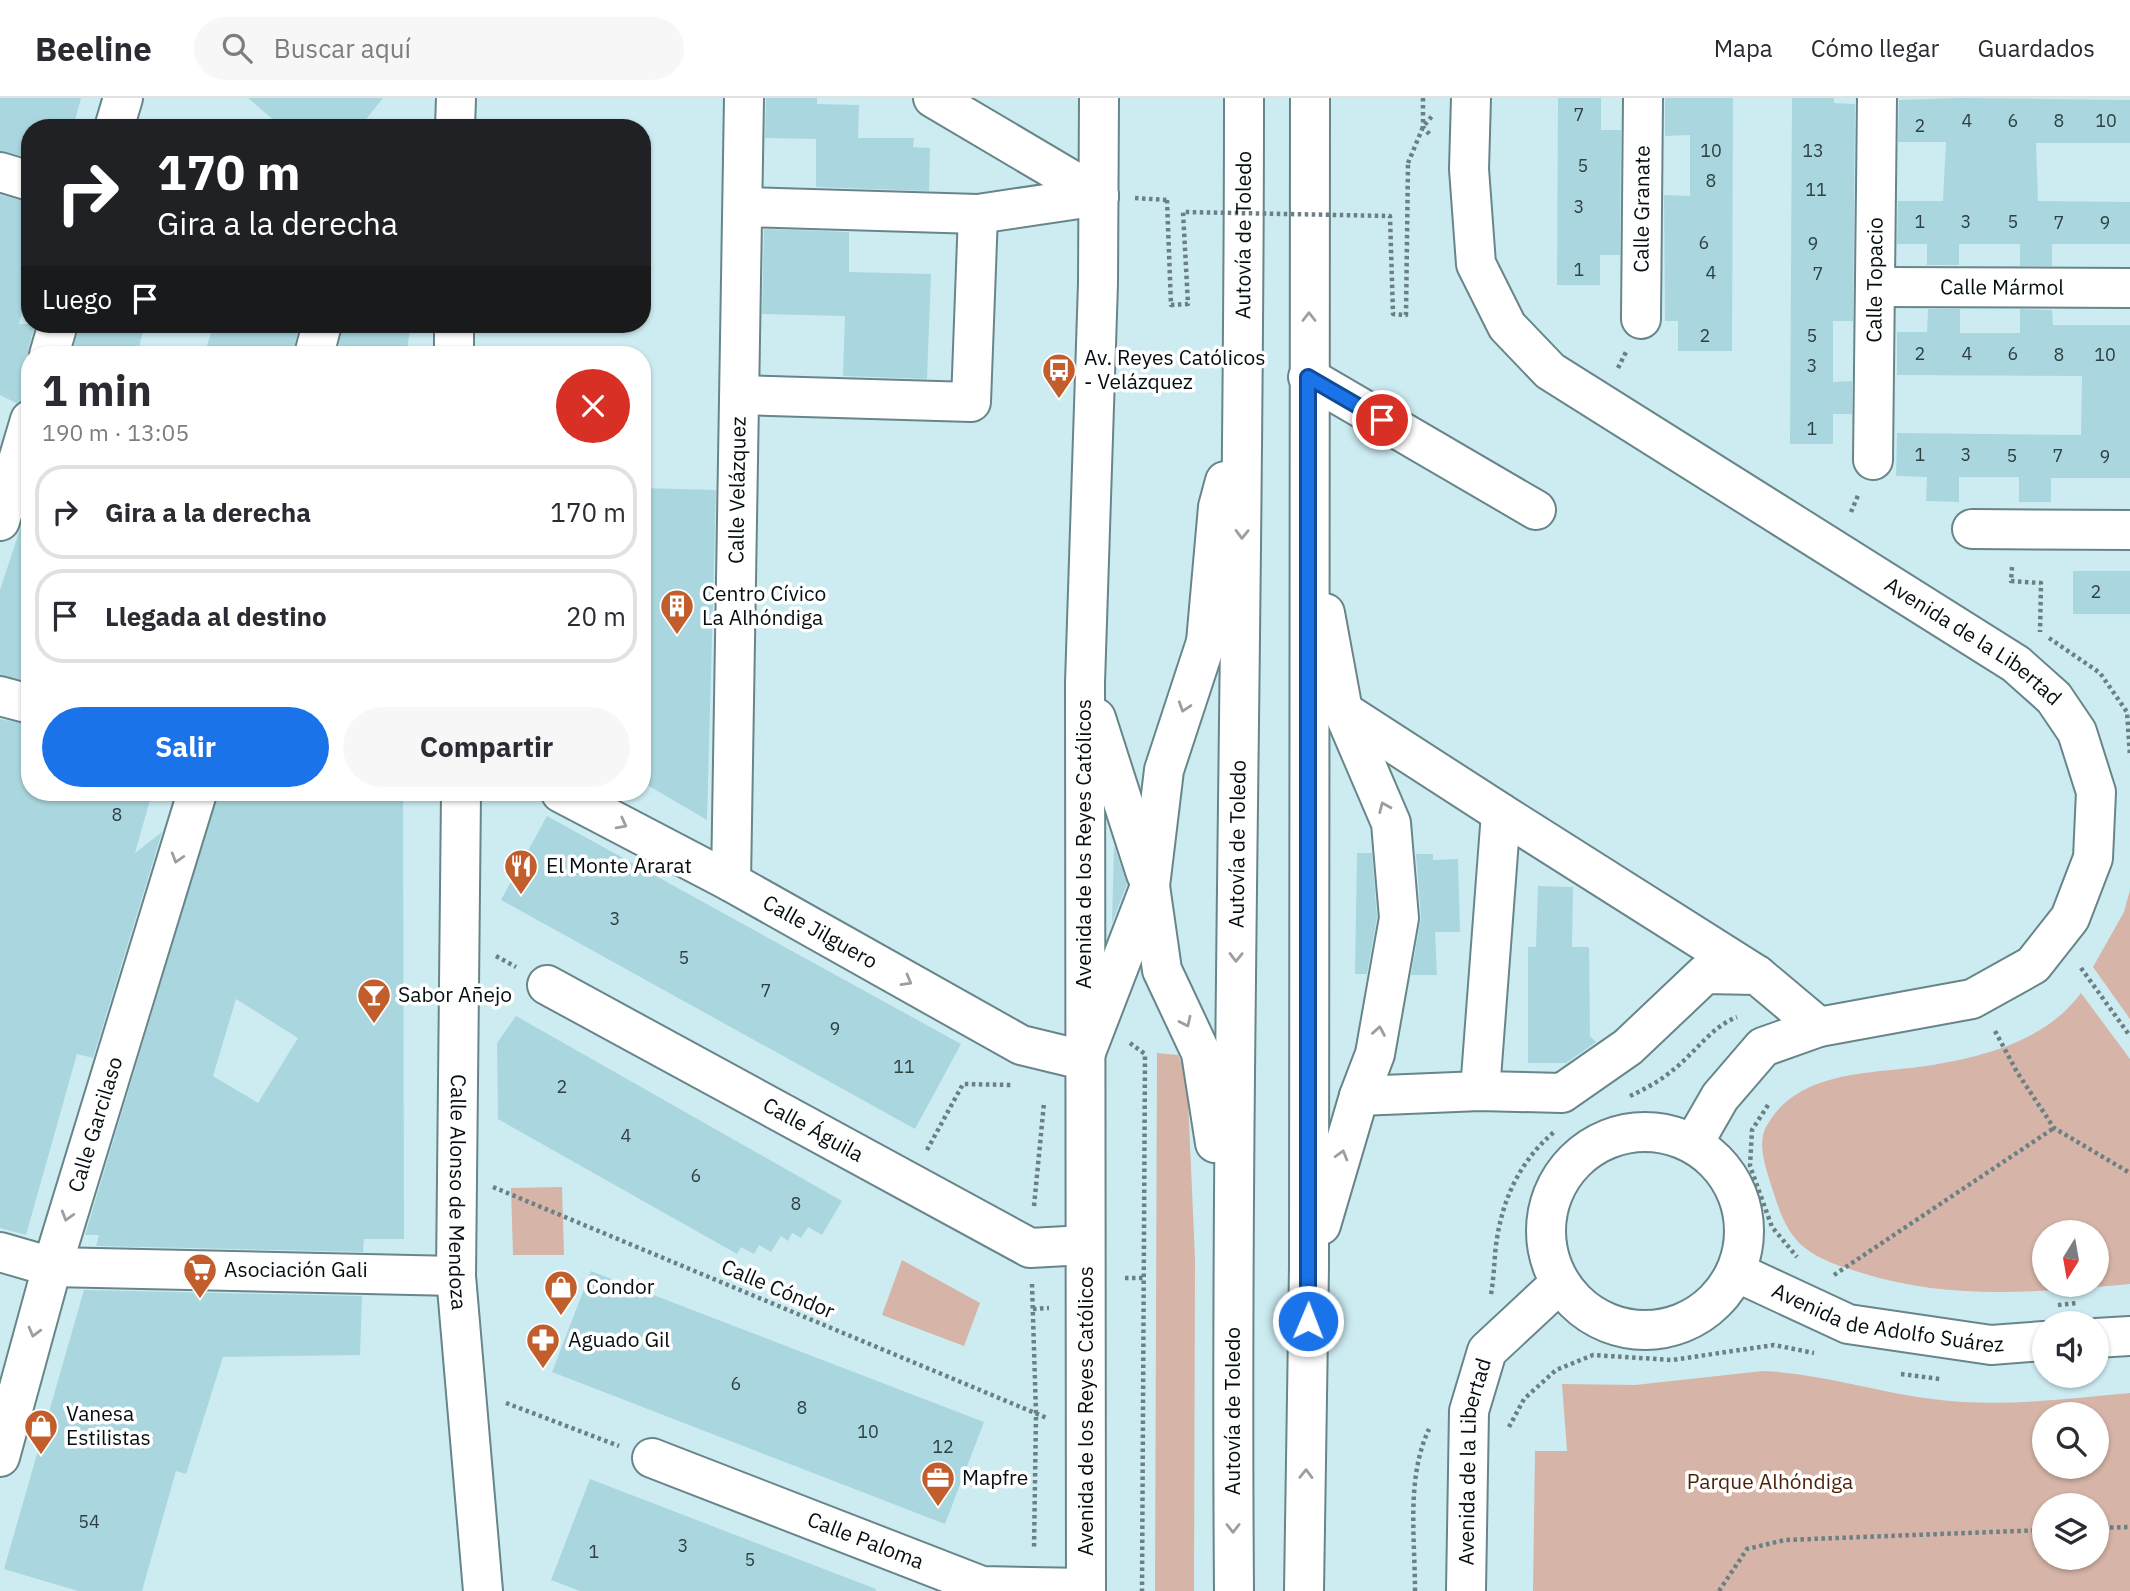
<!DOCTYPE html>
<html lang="es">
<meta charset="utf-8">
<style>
:root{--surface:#fff;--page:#f7f7f7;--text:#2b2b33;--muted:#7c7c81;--line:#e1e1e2;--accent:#1a73e8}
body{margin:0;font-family:"IBM Plex Sans",sans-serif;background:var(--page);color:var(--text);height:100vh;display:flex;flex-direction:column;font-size:26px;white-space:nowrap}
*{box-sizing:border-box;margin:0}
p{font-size:23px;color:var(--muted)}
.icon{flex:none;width:38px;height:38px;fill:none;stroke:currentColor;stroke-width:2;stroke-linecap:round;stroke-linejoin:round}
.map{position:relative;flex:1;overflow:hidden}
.panel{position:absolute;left:21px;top:248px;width:630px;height:455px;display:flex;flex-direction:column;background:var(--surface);border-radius:28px;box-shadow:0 2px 5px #0004}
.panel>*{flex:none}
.hud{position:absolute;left:21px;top:21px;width:630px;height:214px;border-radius:28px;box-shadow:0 2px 5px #0004;background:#202124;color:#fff;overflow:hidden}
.needle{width:46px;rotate:191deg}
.controls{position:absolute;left:2032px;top:1122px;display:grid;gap:14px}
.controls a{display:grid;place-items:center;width:77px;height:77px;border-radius:50%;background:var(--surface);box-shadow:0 2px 5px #0004;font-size:35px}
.pin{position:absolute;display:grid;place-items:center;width:60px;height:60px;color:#fff;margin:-30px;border:4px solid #fff;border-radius:50%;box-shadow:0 2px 7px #0007}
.me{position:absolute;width:77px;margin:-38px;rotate:1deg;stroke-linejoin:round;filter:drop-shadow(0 0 5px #0008)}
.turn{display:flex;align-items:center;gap:24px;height:147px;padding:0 21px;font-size:32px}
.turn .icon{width:91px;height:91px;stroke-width:2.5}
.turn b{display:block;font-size:49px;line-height:60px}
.then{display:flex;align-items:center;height:66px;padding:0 21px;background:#0003;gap:14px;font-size:26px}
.round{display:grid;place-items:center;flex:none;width:74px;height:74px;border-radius:37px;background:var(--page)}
.head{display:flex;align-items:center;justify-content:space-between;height:119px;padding:0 21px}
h1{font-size:42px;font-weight:800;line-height:52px}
.primary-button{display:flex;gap:14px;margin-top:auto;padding:14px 21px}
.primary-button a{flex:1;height:80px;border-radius:42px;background:var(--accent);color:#fff;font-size:28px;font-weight:800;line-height:80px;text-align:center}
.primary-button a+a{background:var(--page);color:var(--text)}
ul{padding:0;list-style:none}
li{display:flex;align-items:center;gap:21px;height:94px;margin:0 14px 10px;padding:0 7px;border:4px solid var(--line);border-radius:28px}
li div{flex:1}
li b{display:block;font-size:26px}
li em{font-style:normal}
header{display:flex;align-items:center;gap:42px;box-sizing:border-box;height:98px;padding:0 35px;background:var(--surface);border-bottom:2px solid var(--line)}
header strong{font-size:33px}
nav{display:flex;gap:38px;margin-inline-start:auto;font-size:24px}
.search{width:490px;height:63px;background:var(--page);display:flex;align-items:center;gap:18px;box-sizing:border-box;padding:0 24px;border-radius:38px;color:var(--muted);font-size:26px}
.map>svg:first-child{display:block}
.green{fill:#d6b4a7;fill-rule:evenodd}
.building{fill:#aad7df;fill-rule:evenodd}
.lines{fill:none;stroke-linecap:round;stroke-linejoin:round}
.minor-casing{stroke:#68858a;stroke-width:42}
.highway-casing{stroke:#68858a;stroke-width:42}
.path{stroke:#6b8084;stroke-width:4.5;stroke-dasharray:3.5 3.5;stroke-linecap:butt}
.minor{stroke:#fff;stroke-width:38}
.highway{stroke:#fff;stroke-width:38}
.path-bridge{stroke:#6b8084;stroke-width:4.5;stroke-dasharray:3.5 3.5;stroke-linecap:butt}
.oneway{stroke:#9b9fa0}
.route-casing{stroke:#114b97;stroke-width:18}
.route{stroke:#1a73e8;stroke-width:12}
.labels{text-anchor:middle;stroke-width:7;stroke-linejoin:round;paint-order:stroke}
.number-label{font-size:18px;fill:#2e4144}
.street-label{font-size:21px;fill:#050f11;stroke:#fff}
.poi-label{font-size:21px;fill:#050f11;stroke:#fff;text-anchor:start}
.park-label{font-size:21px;fill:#4e1f07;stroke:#fff}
</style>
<header>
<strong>Beeline</strong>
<div class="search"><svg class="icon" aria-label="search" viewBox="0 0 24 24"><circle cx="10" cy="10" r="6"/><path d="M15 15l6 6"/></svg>Buscar aquí</div>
<nav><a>Mapa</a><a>Cómo llegar</a><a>Guardados</a></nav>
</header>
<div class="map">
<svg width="2130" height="1493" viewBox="0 0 2130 1493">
<rect width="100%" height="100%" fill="#ccecf2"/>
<path class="green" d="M2130 792V921L2093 869 2124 814Z
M2081 895 2130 961V1186C2039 1194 1951 1203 1862 1175 1842 1169 1822 1163 1805 1150 1788 1137 1780 1115 1774 1096 1768 1076 1756 1048 1766 1029 1799 968 1880 977 1938 966 1990 957 2048 940 2081 895ZM2096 1134V1186H2044V1134Z
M1157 955 1178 957 1187 977 1195 1161 1194 1493H1155Z
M562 1089 564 1157H513L511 1090Z
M902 1162 980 1205 964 1248 882 1217Z
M1763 1273C1820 1275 1875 1294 1932 1301 1998 1310 2064 1301 2130 1295V1493H1533L1535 1353H1567L1562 1286 1635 1287ZM2044 1316H2096V1368H2044ZM2096 1407V1460H2044V1407Z"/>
<path class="building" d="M0 0H81L73 30H30V60L0 53Z
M248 0H383L359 30H283Z
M766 0H817V6L859 7 858 40H914L913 49 930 50 929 93 816 89V41L765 40Z
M1558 0H1601V32H1621L1620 157H1600V187H1557Z
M1665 0H1733L1732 253H1678V223H1665L1664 97 1690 98V37L1665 38Z
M1792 0H1834V5L1855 6 1853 223H1833V284L1852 283V316H1833V346H1790Z
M1960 0 2130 2V45H2036L2038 103 2130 104V146H2052V168H2020V146H1959V167H1927V146H1897L1898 103H1943L1946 44H1898L1899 2Z
M0 97 30 104V184L19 226H35L28 252 30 301 16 305 0 297Z
M764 131 849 134V174L931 176 927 281 843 278 845 218 762 216Z
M1928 211H1960V235H2020V211L2052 212 2053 227H2130V380H2051V404H2019V379H1959V404L1926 403 1927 379 1896 378 1897 335 2081 337 2082 278 1897 277V234H1927Z
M79 226H145L137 257H72Z
M214 226H299L293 257H204Z
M343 226H411L406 257H337Z
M642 390 716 392 707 722 642 684Z
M24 419 30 420V583L0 577V492Z
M2073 473H2130V516H2073Z
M0 621 30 627V695H152L135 755 162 734 93 960 77 956 26 1137 0 1130Z
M218 695H403L404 1141H364L363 1154 96 1148 99 1137H85ZM236 901 298 940 258 1005 213 978Z
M547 718 961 946 915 1031 501 802Z
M1114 747 1127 786 1112 825Z
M1357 755H1372L1377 819 1367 876H1355Z
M1416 756H1433V762L1458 761 1460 834H1435L1437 877H1411L1421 819Z
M1538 788 1573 789 1572 849H1589L1590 938 1596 944 1566 965H1528V849H1536Z
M516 918 842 1103 822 1137 808 1129 801 1140 792 1135 788 1143 781 1138 771 1154 759 1147 754 1156 741 1149 737 1156 498 1021 497 945Z
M591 1173 984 1324 945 1426 552 1274Z
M84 1192 362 1198 360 1257 223 1259 186 1376 176 1373 142 1493H78L4 1471Z
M590 1381 876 1491V1493H580L551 1482Z"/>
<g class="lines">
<g class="minor-casing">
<g id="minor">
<path d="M933 0 1099 98"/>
<path id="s1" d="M1471 0 1469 71 1476 166 1507 228 1550 273 2016 566 2054 600 2077 634 2096 694 2093 760 2070 820 2033 867 1972 901 1819 929 1763 949 1720 999 1693 1046"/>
<path d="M114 30 123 0"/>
<path d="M455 30 456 0"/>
<path d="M0 74 30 83"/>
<path d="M743 109 978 116 1099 98"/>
<path id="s2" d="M1876 189 2130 190"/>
<path id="s3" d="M1641 221 1643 0"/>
<path d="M49 257 58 226"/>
<path d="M314 257 322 226"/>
<path d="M454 257V226"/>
<path d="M1308 279 1536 412"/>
<path d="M741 297 971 304 978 116"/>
<path id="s4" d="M1873 362 1877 0"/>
<path d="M0 423 30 322"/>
<path d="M1972 431 2130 432"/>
<path d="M0 598 30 606"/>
<path d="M1343 613 1391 725 1399 820 1375 956 1359 998 1480 993 1562 995 1628 949 1705 876 1757 877 1819 929"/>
<path d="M1343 613 1501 715 1480 993"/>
<path d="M1096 620 1146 776"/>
<path id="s5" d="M461 695 456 1178 483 1493"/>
<path id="s6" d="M561 695 731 784 1021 947 1083 962 1150 788 1164 672 1206 544"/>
<path d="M1501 715 1757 877"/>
<path id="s7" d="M731 784 744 0"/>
<path id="s8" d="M547 887 1030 1150 1085 1147"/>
<circle cx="1645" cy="1133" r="99"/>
<path d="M0 1154 52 1169 456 1178"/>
<path id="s9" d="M1736 1174 1848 1226 1991 1247 2044 1243"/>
<path d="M2096 1240 2130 1238"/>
<path id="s10" d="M0 1359 52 1169 197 695"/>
<path id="s11" d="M652 1360 982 1488 1086 1490"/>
<path d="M1086 1493 1085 585 1098 185 1099 0"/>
<path id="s12" d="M1466 1493 1469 1313 1487 1253 1560 1185"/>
</g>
</g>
<g class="highway-casing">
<g id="highway">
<path d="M1325 515 1343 613"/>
<path d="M1206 544 1218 409 1225 383"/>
<path d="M1150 788 1162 872 1201 955 1215 1045"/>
<path d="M1321 1127 1359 998"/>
<path id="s13" d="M1234 1493C1230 995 1244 498 1244 0"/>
<path d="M1304 1493 1309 1169 1310 0"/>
</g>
</g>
<path class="path" d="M1423 0V29L1431 38
M1408 65 1423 29 1432 18
M1135 100 1167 102
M1618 270 1626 254
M1851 414 1859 395
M2012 469 2011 483 2041 485 2040 534
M2049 540 2100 575 2127 614 2130 658
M496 858 516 869
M2081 870 2130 938
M1995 933 2017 974 2054 1030 2130 1075
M1130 945 1145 956 1142 1493
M1630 998C1645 991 1660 983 1673 972 1695 955 1711 929 1737 919
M1768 1007 1752 1032 1750 1068 1772 1129 1797 1159
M927 1052 963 986 1012 987
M493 1089 1047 1320
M1034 1108 1044 1005
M1834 1177 2054 1030
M1125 1180H1145
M1032 1186 1036 1316 1034 1451
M1491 1196C1494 1180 1494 1164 1496 1147 1502 1102 1519 1064 1554 1034
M2058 1207 2077 1205
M1033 1211 1049 1210
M1901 1276 1940 1281
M2058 1281 2087 1279
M506 1305 619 1348
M1509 1329 1524 1301 1556 1272 1593 1257 1672 1262 1774 1247 1814 1255
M2096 1430 2130 1429
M1415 1493C1415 1440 1406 1380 1429 1331
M1719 1493 1747 1451 1785 1442 2044 1432"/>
<use href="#minor" class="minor"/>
<use href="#highway" class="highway"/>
<path class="path-bridge" d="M1167 102 1171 207 1188 206 1183 114 1390 118 1393 216 1406 217 1408 65"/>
</g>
<defs><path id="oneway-chevron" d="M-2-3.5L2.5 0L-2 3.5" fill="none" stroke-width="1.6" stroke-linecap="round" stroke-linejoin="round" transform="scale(1.75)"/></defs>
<g class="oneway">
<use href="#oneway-chevron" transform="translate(1309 219) rotate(-90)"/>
<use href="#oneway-chevron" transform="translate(1242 436) rotate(91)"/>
<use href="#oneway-chevron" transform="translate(1184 609) rotate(108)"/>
<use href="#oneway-chevron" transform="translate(1384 709) rotate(-113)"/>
<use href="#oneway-chevron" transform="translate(622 726) rotate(28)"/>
<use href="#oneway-chevron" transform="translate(177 760) rotate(107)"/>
<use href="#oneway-chevron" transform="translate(1236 859) rotate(91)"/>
<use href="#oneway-chevron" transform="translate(907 883) rotate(29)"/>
<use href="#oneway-chevron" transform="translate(1186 924) rotate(65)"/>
<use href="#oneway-chevron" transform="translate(1379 933) rotate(-80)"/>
<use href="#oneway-chevron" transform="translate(1342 1057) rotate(-74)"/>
<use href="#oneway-chevron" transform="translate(67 1118) rotate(107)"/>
<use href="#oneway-chevron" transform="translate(34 1234) rotate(105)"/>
<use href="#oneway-chevron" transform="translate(1306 1376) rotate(-89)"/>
<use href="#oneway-chevron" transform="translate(1233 1430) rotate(90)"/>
</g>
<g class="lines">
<g class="route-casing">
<path id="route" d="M1308 1223V279L1382 322"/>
</g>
<use href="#route" class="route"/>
</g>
<defs>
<g id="bus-pin" transform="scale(1.75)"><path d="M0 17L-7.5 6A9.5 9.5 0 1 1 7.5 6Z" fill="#c25d2c" stroke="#fff"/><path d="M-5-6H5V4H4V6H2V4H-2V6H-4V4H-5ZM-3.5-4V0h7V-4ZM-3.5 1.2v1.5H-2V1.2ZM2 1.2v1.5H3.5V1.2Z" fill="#fff"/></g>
<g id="building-pin" transform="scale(1.75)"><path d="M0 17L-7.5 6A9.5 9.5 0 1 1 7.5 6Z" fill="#c25d2c" stroke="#fff"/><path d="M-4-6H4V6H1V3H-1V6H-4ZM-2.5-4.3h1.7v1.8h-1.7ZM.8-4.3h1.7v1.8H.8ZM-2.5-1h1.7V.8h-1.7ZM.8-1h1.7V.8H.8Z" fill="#fff"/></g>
<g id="restaurant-pin" transform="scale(1.75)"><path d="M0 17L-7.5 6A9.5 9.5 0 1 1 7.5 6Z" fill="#c25d2c" stroke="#fff"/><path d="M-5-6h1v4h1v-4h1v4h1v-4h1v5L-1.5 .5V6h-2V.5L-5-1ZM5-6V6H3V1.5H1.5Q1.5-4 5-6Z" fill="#fff"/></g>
<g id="bar-pin" transform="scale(1.75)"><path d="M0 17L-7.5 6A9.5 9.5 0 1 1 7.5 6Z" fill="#c25d2c" stroke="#fff"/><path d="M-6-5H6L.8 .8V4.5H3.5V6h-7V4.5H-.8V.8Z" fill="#fff"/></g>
<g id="supermarket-pin" transform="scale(1.75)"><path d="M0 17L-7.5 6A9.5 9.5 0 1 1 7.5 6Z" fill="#c25d2c" stroke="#fff"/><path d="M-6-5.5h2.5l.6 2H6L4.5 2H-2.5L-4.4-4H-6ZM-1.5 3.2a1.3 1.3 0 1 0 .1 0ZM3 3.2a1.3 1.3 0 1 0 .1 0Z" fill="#fff"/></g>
<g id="shop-pin" transform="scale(1.75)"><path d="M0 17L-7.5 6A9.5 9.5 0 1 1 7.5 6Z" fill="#c25d2c" stroke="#fff"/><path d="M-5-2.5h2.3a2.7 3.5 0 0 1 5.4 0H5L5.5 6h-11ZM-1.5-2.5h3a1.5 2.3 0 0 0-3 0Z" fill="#fff"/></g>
<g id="pharmacy-pin" transform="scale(1.75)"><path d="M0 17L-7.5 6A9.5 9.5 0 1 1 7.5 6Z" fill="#c25d2c" stroke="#fff"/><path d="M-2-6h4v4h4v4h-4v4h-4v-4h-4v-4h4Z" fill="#fff"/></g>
<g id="office-pin" transform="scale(1.75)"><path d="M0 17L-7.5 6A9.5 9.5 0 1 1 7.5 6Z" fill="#c25d2c" stroke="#fff"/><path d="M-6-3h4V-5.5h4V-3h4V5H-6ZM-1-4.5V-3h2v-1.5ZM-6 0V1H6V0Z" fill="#fff"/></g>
</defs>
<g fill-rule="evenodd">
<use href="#bus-pin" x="1059" y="272"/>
<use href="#building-pin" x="677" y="508"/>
<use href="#restaurant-pin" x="521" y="768"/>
<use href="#bar-pin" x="374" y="897"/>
<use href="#supermarket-pin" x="200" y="1172"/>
<use href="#shop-pin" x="561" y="1189"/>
<use href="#pharmacy-pin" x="543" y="1242"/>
<use href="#shop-pin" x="41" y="1328"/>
<use href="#office-pin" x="938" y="1380"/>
</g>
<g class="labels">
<g class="number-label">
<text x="1579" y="23">7</text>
<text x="1967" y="29">4</text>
<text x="2013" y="29">6</text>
<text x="2059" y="29">8</text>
<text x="2106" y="29">10</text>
<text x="1920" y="34">2</text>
<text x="1711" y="59">10</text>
<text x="1813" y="59">13</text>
<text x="1583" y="74">5</text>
<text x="1711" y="89">8</text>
<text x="1816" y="98">11</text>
<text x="1579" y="115">3</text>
<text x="1920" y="130">1</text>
<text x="1966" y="130">3</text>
<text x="2013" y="130">5</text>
<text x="2059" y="131">7</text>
<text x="2105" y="131">9</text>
<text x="1704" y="151">6</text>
<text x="1813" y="152">9</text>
<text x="1579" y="178">1</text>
<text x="1711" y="181">4</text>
<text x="1818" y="182">7</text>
<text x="1705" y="244">2</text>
<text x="1812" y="244">5</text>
<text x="1920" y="262">2</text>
<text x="1967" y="262">4</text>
<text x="2013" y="262">6</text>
<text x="2059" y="263">8</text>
<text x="2105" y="263">10</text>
<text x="1812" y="274">3</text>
<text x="1812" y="337">1</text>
<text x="1920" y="363">1</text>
<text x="1966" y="363">3</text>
<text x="2012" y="364">5</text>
<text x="2058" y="364">7</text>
<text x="2105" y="365">9</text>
<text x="2096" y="500">2</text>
<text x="117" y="723">8</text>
<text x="615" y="827">3</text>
<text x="684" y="866">5</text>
<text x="766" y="899">7</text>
<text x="835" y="937">9</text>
<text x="904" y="975">11</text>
<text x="562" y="995">2</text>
<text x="626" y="1044">4</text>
<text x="696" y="1084">6</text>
<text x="796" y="1112">8</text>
<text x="736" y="1292">6</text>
<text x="802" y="1316">8</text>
<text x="868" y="1340">10</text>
<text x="943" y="1355">12</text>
<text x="89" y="1430">54</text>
<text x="683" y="1454">3</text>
<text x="594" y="1460">1</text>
<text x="750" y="1468">5</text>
</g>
<g class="street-label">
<text dy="7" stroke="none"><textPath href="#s3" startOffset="110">Calle Granate</textPath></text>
<text dy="7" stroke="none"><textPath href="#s13" startOffset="1356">Autovía de Toledo</textPath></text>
<text dy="7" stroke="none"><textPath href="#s4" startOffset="180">Calle Topacio</textPath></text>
<text dy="7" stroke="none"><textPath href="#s2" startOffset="126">Calle Mármol</textPath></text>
<text dy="7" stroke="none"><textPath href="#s7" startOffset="392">Calle Velázquez</textPath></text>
<text dy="7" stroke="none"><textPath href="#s1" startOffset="800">Avenida de la Libertad</textPath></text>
<text transform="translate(1084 746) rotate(-90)" y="7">Avenida de los Reyes Católicos</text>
<text dy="7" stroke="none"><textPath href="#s13" startOffset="747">Autovía de Toledo</textPath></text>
<text dy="7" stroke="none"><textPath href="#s6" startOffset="294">Calle Jilguero</textPath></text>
<text dy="7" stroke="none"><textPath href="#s10" startOffset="346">Calle Garcilaso</textPath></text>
<text dy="7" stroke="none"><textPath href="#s8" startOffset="303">Calle Águila</textPath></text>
<text dy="7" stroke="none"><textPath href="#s5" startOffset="399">Calle Alonso de Mendoza</textPath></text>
<text transform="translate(778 1191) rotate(23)" y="7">Calle Cóndor</text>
<text dy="7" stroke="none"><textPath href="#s9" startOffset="161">Avenida de Adolfo Suárez</textPath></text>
<text transform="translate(1086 1313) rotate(-90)" y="7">Avenida de los Reyes Católicos</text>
<text transform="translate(1233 1313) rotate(-90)" y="7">Autovía de Toledo</text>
<text dy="7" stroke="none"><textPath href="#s12" startOffset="130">Avenida de la Libertad</textPath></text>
<text dy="7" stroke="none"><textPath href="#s11" startOffset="229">Calle Paloma</textPath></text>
</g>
<g class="poi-label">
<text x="1084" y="267">Av. Reyes Católicos<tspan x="1084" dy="24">- Velázquez</tspan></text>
<text x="702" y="503">Centro Cívico<tspan x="702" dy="24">La Alhóndiga</tspan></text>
<text x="546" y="775">El Monte Ararat</text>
<text x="398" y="904">Sabor Añejo</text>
<text x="224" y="1179">Asociación Gali</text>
<text x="586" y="1196">Condor</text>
<text x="568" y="1249">Aguado Gil</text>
<text x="66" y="1323">Vanesa<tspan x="66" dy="24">Estilistas</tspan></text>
<text x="962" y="1387">Mapfre</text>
</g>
<g class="park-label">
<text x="1770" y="1391">Parque Alhóndiga</text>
</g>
</g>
</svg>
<div class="controls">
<a><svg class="needle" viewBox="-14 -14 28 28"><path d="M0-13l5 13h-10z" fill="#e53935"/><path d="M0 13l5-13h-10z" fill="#7c7c81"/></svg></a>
<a><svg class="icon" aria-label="sound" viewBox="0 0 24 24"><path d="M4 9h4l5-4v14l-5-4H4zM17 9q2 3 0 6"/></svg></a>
<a><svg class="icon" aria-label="search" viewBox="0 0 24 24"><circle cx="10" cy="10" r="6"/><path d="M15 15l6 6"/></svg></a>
<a><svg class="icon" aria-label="layers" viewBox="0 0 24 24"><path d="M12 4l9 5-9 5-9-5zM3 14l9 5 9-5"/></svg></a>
</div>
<div class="pin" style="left:1382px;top:322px;background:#d93025"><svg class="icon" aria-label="arrive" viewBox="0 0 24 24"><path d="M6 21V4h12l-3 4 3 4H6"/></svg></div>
<svg class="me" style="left:1308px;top:1223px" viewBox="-20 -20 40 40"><circle r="17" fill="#1a73e8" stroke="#fff" stroke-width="3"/><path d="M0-11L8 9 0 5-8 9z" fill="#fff"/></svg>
<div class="hud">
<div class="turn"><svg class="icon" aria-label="right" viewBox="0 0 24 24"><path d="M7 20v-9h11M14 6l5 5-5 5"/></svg><div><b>170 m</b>Gira a la derecha</div></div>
<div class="then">Luego<svg class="icon" aria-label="arrive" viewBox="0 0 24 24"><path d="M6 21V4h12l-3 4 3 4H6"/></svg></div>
</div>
<section class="panel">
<div class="head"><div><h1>1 min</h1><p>190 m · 13:05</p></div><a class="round" style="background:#d93025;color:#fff"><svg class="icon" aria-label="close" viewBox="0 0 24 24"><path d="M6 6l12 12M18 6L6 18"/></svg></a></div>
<ul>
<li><svg class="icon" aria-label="right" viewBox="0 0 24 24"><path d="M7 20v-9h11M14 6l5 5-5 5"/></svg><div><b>Gira a la derecha</b></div><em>170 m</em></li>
<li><svg class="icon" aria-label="arrive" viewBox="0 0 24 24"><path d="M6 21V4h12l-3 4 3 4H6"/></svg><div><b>Llegada al destino</b></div><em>20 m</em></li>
</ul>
<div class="primary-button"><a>Salir</a><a>Compartir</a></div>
</section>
</div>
